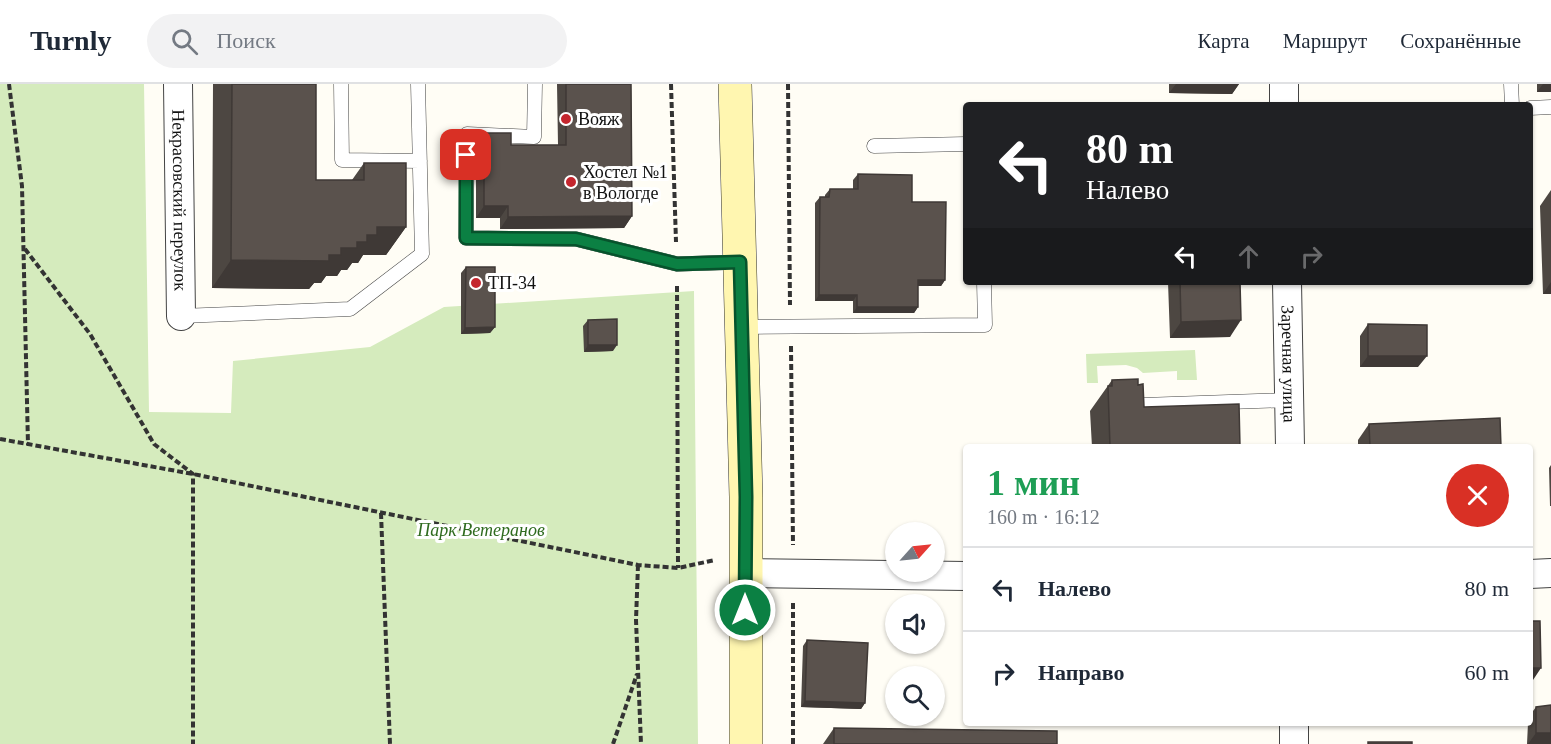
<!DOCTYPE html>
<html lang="ru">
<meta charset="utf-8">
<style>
:root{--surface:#fff;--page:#f2f2f3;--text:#1f2937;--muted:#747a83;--line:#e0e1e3}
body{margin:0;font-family:Georgia,serif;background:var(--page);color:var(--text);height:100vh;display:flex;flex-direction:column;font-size:22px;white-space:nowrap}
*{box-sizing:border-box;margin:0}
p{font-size:20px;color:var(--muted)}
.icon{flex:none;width:33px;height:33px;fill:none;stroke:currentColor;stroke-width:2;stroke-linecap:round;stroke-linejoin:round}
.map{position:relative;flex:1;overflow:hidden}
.sheet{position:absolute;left:963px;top:360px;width:570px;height:282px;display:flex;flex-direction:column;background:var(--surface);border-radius:6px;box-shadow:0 2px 4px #0004}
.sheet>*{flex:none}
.top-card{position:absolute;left:963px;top:18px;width:570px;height:183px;border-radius:6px;box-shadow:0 2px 4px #0004;background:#202124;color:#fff;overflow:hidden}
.needle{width:39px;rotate:63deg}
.controls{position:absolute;left:885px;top:438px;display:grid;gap:12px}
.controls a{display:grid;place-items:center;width:60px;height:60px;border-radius:50%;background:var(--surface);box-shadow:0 2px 4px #0004;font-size:30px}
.pin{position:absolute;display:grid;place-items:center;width:51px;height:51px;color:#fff;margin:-26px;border-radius:12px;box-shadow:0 3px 9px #0006}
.me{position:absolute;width:66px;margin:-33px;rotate:0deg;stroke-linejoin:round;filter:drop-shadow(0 0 4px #0008)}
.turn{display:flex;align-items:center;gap:21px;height:126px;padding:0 24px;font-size:27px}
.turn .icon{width:78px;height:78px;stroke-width:2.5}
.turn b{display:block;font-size:42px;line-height:51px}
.lanes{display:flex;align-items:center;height:57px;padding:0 24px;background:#0003;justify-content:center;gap:30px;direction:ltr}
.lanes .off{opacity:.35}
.round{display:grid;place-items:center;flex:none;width:63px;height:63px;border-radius:32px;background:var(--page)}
.overview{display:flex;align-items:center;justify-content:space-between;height:102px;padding:0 24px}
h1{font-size:36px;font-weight:600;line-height:45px;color:#1e9e55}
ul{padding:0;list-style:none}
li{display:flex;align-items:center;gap:18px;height:84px;padding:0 24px;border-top:2px solid var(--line)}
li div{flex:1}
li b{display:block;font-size:22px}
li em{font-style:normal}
header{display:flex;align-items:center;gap:36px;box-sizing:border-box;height:84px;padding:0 30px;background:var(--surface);border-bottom:2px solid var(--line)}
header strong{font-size:28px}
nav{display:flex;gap:33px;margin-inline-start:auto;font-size:21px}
.search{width:420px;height:54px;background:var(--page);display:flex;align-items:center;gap:15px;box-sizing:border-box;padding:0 21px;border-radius:33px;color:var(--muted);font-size:22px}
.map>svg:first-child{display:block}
.green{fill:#d5ebbd}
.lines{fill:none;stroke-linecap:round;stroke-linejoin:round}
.lane-casing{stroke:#444;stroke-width:15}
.street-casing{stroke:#444;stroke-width:30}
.secondary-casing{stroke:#333;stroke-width:34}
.path{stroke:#333;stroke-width:4;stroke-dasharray:6 3;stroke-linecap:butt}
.lane{stroke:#fff;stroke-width:14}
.street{stroke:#fff;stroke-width:28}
.secondary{stroke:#fff6b0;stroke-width:33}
.wall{fill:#4d4742}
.shaded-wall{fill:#3f3936}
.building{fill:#5a524d;stroke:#3f3936;stroke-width:1.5}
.route-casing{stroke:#07532c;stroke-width:15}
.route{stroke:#0b8043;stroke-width:10}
.poi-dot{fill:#c4262e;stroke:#fff;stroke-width:2}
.labels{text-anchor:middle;stroke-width:6;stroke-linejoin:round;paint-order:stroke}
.poi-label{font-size:18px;fill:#111;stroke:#fff;text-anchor:start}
.street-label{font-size:18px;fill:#111;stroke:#fff}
.park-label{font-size:18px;font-style:italic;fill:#2f6b1f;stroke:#fff}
</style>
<header>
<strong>Turnly</strong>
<div class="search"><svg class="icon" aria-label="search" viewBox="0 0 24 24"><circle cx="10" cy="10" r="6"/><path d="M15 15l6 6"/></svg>Поиск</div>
<nav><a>Карта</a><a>Маршрут</a><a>Сохранённые</a></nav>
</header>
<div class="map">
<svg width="1551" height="660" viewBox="0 0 1551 660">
<rect width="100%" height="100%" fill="#fffdf5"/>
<path class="green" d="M0 0H144L149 328 231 329 233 277 370 263 444 223 694 207 698 660H0Z
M1195 266 1197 296H1177V287L1143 289 1137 284 1126 281 1097 282 1098 299H1087L1086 270Z"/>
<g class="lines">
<g class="lane-casing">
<path id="lane" d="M341 0 342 76 420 77
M535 0 534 53 467 50 466 154 576 155 677 180 740 178
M1511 0 1512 21
M1530 24 1551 23
M874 62 966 60
M181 232 350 225 422 170 418 0
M742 243 985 241 984 198
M1143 321 1289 316"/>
</g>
<g class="street-casing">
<g id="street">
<path id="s1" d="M178 0 181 232"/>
<path d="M1284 0V21"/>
<path id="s2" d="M1287 198 1290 363"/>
<path d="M745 489 966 492"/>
<path d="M1530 490 1551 489"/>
<path d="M1294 639V660"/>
</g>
</g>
<g class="secondary-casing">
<path id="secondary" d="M735 0 746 413V660"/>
</g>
<path class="path" d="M9 0 22 102 28 361
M671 0 676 158
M788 0 790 221
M25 165 90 250 154 360 193 390V660
M677 202 678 484
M791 262 793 461
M0 355 193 390 638 481 678 484 715 476
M381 429 390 660
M638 481 636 536 641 660
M613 660 637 590
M793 660V517"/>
<use href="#lane" class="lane"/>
<use href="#street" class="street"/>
<use href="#secondary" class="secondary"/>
</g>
<path class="wall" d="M213 0H316V96H352L364 79 406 143 386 171H363L358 179H352L347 186H341L337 192H326L321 199H314L309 205 212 204Z
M557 0H631L632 132 624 144 500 145V134H476V60L484 49 511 61H558Z
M1169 0H1239L1232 10 1169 9Z
M1537 0H1551V8H1537Z
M858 90 912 118 945 196 941 202H918V223L914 229H853V217H815V119L820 113H825V111L830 105H853V96Z
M1551 106V210H1543L1540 122Z
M466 183 495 243 490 249 461 250V189Z
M1168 198H1240L1230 253 1170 254Z
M588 236 613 267 584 268 583 242Z
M1368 240 1418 283H1360V252Z
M1112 296 1138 301 1144 323 1240 363H1092L1090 327Z
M1369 340 1501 363H1358V356Z
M1551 381V422H1550L1549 384Z
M807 556 865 619 861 625 801 623 803 562Z
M1536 623 1551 660H1527L1528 639H1530V631Z
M834 644 1057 660H823Z"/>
<path class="shaded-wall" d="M1176 0H1239L1232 10 1169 9Z
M1543 0H1551V8H1537Z
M484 122H508L500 134H476Z
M632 132 624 144 500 145 508 133Z
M377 143H406L386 171H363L358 179H352L347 186H341L337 192H326L321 199H314L309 205 212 204 231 176 329 171 341 164 357 158Z
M918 196H945L941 202H914Z
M1551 198V210H1543Z
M819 211H857L853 217H815Z
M857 223H918L914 229H853Z
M1241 236 1230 253 1170 254 1181 238Z
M495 243 490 249 461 250 465 244Z
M588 261H617L613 267 584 268Z
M1368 272H1427L1418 283H1360Z
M1530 584H1541L1533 596H1530Z
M805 617 865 619 861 625 801 623Z
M1536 649H1551V660H1528Z"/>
<path class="building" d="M232 0H316V96H364V79H406V143H377V151H367V158H357V164H341V171H329V177L231 176Z
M566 0H631L632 132 508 133V122H484V49H511V61H566Z
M858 90 912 91V118H946L945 196H918V223H857V211H819L820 113H829L830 105H858Z
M466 183H495V243L465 244Z
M1180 198H1240L1241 236 1181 238Z
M617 235V261H588V236Z
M1368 240 1427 241V272H1368Z
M1138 295V301L1143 300 1144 323 1239 320 1240 363H1110L1108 302H1112V296Z
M1500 334 1501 363H1370L1369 340Z
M1530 537H1540L1541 584H1530Z
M807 556 868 559 865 619 805 617Z
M1551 621V649H1536V623Z
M834 644 1057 647V660H834Z
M1368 658H1412V660H1368Z"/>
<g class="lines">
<g class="route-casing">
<path id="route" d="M466 71V154L576 155 677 180 740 178 746 413 745 526"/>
</g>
<use href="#route" class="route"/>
</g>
<g class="poi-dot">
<circle cx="566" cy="35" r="6"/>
<circle cx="571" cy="98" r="6"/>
<circle cx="476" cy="199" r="6"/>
</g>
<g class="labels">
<g class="poi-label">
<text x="578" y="41">Вояж</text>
<text x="583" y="94">Хостел №1<tspan x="583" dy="21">в Вологде</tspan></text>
<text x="488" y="205">ТП-34</text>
</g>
<g class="street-label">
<text dy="6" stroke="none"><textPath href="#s1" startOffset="116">Некрасовский переулок</textPath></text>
<text dy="6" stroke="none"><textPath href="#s2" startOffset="82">Заречная улица</textPath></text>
</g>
<g class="park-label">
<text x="481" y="452">Парк Ветеранов</text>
</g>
</g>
</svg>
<div class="controls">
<a><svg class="needle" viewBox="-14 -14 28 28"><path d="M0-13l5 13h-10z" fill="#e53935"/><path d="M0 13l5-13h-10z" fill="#747a83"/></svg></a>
<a><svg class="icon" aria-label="sound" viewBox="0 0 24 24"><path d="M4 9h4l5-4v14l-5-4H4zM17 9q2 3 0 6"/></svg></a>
<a><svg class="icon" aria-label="search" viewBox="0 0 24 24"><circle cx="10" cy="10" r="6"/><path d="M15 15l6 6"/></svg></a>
</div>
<div class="pin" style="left:466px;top:71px;background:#d93025"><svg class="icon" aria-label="arrive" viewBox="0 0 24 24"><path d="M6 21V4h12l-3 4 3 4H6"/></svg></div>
<svg class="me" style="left:745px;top:526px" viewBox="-20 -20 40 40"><circle r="17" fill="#0b8043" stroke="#fff" stroke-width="3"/><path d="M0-11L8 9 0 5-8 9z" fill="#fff"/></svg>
<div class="top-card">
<div class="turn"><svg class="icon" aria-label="left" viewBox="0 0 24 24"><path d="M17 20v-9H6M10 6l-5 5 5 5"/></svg><div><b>80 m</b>Налево</div></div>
<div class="lanes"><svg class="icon" aria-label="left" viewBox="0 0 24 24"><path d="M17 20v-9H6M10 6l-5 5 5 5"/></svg><svg class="icon off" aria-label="ahead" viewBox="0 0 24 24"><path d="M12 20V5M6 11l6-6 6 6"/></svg><svg class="icon off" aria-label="right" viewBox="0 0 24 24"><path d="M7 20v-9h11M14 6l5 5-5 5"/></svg></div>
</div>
<section class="sheet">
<div class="overview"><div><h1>1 мин</h1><p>160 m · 16:12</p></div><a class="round" style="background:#d93025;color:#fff"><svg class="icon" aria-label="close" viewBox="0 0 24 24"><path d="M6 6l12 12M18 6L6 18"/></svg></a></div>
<ul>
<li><svg class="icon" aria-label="left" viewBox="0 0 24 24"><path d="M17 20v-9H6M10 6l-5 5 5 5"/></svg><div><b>Налево</b></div><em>80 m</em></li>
<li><svg class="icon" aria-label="right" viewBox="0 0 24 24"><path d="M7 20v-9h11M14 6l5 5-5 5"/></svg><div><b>Направо</b></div><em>60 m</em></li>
</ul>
</section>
</div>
